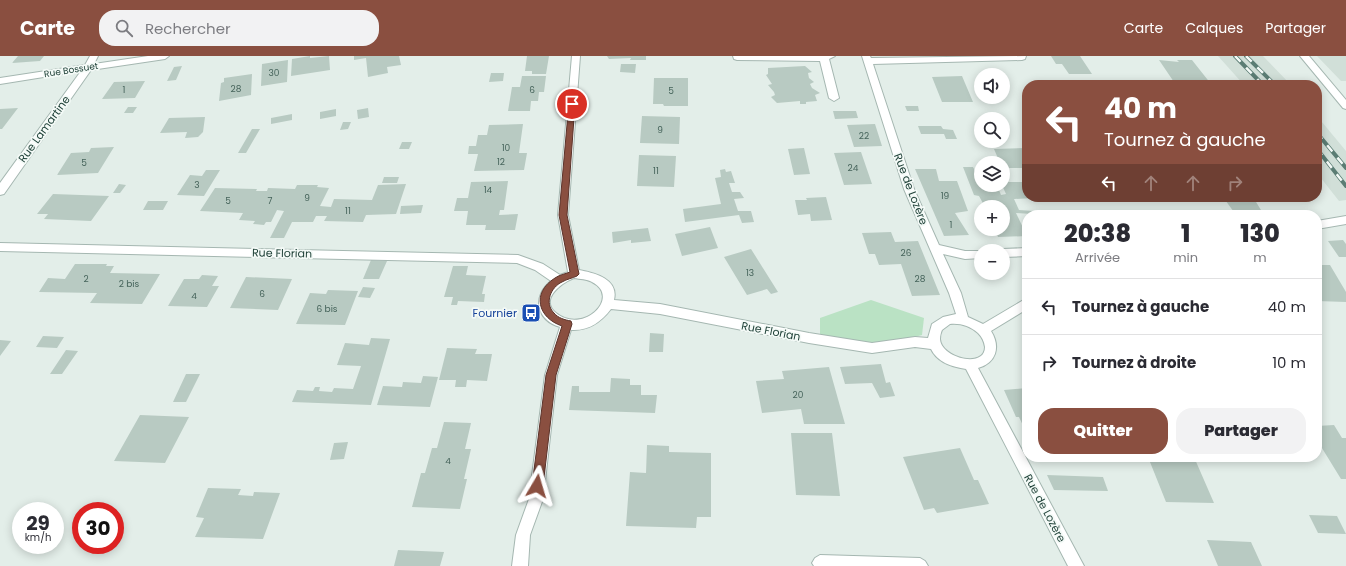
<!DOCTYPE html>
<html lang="fr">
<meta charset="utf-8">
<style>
:root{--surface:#fff;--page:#f2f2f3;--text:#2b2b33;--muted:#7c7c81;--line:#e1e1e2;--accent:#8a4f40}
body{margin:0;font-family:Poppins,sans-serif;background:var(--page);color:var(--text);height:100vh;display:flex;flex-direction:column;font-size:15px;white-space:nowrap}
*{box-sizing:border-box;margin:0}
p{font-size:13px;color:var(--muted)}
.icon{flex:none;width:22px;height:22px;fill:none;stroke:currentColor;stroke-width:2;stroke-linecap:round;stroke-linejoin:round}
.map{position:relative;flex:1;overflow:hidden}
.drawer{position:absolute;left:1022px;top:154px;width:300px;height:252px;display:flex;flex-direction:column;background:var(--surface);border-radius:16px;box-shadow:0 2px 10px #0003}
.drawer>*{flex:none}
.guide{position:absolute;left:1022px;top:24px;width:300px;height:122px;border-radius:16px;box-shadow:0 2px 10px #0003;background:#8a4f40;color:#fff;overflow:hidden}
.buttons{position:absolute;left:974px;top:12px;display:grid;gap:8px}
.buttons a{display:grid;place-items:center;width:36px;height:36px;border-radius:50%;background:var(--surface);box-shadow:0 2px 10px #0003;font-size:20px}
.speed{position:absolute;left:12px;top:446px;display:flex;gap:8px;font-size:20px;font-weight:700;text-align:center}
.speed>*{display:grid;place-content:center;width:52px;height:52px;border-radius:50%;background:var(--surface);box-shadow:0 2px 10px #0003;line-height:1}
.speed small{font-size:10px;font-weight:400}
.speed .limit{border:6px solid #d22;background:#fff;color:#111}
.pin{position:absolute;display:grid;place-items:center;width:34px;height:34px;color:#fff;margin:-17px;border:2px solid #fff;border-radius:50%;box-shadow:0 1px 4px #0007}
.me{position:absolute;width:44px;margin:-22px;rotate:7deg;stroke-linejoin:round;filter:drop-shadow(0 0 3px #0008)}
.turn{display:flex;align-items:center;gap:14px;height:84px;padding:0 16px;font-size:18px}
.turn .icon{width:52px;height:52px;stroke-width:2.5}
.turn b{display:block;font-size:28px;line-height:34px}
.lanes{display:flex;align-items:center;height:38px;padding:0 16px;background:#0003;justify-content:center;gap:20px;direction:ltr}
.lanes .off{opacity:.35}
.eta{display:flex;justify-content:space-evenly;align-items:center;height:68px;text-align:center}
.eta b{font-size:24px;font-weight:800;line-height:28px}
.primary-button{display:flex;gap:8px;margin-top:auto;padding:8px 16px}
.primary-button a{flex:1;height:46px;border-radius:16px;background:var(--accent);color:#fff;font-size:16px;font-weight:800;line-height:46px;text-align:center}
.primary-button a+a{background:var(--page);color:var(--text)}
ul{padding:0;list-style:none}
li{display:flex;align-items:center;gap:12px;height:56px;padding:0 16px;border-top:1px solid var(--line)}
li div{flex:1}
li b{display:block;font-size:15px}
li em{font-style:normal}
header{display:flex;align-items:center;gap:24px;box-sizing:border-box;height:56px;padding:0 20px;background:var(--accent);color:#fff}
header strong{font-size:19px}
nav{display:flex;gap:22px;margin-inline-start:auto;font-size:14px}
.search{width:280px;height:36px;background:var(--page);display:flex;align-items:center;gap:10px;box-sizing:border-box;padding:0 14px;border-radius:16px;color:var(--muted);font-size:15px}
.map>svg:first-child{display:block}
.built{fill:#d1dfd8}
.green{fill:#bae2c4}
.building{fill:#b8cac2}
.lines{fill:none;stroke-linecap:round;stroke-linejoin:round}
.minor-casing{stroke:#a5b7b1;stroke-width:2}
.minor{fill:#fff;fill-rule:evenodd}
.rail-casing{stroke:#5b7d74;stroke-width:4}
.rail{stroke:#f4faf7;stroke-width:2.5;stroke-dasharray:8;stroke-linecap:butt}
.route{fill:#8a4f40;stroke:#5a332a}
.labels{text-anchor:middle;stroke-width:3.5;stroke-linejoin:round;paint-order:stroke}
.far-street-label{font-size:9px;fill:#204239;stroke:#f4faf7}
.number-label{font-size:9px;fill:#46645b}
.street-label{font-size:11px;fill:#204239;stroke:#f4faf7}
.transit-label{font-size:11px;fill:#164399;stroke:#f4faf7;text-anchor:end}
</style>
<header>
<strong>Carte</strong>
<div class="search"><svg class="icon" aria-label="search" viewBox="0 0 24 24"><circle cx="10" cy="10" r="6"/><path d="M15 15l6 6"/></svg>Rechercher</div>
<nav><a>Carte</a><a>Calques</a><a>Partager</a></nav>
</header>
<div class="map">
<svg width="1346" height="510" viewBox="0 0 1346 510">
<rect width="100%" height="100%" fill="#e3eee9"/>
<path class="built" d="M1218 0H1263L1291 29H1244Z
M1317 0H1346V25H1341Z
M1317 60 1346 95V144L1339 145 1317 117Z"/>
<path class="green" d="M871 244 924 262 922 279 872 292 820 284V262Z"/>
<path class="building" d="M18 0H44L40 5 12 7Z
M310 0V2L329 0 330 14 291 20 292 3Z
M354 0H399L401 9 387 11 388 17 368 21 366 2 354 4Z
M527 0H549L546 18H532V15H525Z
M607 0H646V4H630L631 2 609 3Z
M1051 0H1080L1092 18H1069L1062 8H1056Z
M288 4 287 26 261 30 262 8Z
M1159 4 1179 6 1177 4H1192L1211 28 1186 27 1187 28 1176 29Z
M621 8H636L635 17 620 16Z
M182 10 176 24 167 25 174 11Z
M805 10 812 16 808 17 809 22 814 26 810 28 812 32 820 37 815 39 817 45 806 46V48H800V45L777 47 771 41 775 39 774 36 768 29 772 28 766 19 768 18V12Z
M491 17H504L503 25 489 26Z
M252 18 251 39 219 45 221 27 224 26V22Z
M522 20H546L544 36H539L538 45H531L530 55H508L512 31H520Z
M962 20 973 46H942L932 21Z
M654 22H688V50H664L663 48H653Z
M145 25 135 42 102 43 114 26Z
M905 50H918L919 55H907Z
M128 51H137L133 57H124Z
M18 52 2 73H0V53Z
M368 52 369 61 358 63 357 54Z
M336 53V60L320 63V56Z
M833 55H856L858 62 835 63Z
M292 58V64L271 68V62Z
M642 60 680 61 679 88 640 87Z
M205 61 203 76 198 81 185 82 187 76 160 77 169 62Z
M343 66H351L348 73 340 74Z
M523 68 519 97H527L524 114 474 115 478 98H468L469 90H476L478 79H487L489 69Z
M875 68 882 90 854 91 847 69Z
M918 70H941L943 73 953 74 957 83H946L944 78H921Z
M252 73H260L246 97H238Z
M402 86H412L409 93H399Z
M114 91 98 117 57 119 71 97 89 96 91 92Z
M804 92 810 118 794 119 788 93Z
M1027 92V112H1003V107H1000L994 93Z
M861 96 872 128 844 129 834 97Z
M639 99 676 100 674 131 637 130Z
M963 111H973L975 115H981V129H997L1001 139 1006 138 1002 129 1003 126H1027V141H1034V142L1014 143 1019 154 1048 156 1049 159 1016 157 1027 180 998 181 995 173H1003V151H985L979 140 974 139Z
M725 113 726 116 731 115 735 127H729L732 136H740L744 142 734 143 738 155H751L754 166 742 167 739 159 685 166 683 153 721 148 715 122 721 121 720 114Z
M915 113H936L939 125H957L968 155 955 157 969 179 944 180Z
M206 114H220L204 140 177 139 190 119 202 120Z
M384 121H399L397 127H382Z
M508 125 504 154H500L499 159 518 158 515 174H485L486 169H466L468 155H454L457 142H468L471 126Z
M119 128 126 129 120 137H113Z
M406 128 396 158 366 159 363 166 324 165 327 160H316L313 166H292L284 182H270L284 155 277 154 271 166H266L264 169 253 168 255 165 239 164 243 157 200 155 215 132 257 133 256 135H267L268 132 295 133 297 129H318L317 131 329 132 320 150 331 151 334 143 372 144 378 129Z
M53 138 109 140 91 165 44 163 48 158H37Z
M826 141 832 164 811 165 810 158 798 159 795 144H807L806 142Z
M1223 141H1253L1264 159H1236Z
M148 145H168L163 154H143Z
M423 149 421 157 400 158 401 150Z
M710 171 718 192 682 200 675 178Z
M648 172 651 185 631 187V184L613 187 612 176Z
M891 176 895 186 918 185 940 239 912 240 901 208 879 209 875 198H869L862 177Z
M1343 184 1346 188V201H1339L1328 185Z
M751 193 778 236 771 238 767 233 747 239 724 201Z
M371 204 387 205 379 223H363Z
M75 208H107L106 210H114L110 217 160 218 142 248 90 247 97 237 39 236 48 222 65 223Z
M1317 209H1330L1346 236V246L1317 245Z
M453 210H468L466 219 486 220 482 238H485L484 246 458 245 457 249H451L453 241H444Z
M202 219 218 220 212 230H219L207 251 168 250 184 223H199Z
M246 221 292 223 278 254 230 252Z
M363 231 375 232 370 242 358 241Z
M328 234 358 235 345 269 296 268 310 237 326 238Z
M650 277 664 278 663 296H649Z
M43 280 64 281 57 292 36 291Z
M371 282 390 283 371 349 292 346 297 334 313 335 315 331H320L319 335 332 336 334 332 353 333 361 310 337 309 345 287 369 289Z
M0 284 11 285 0 300Z
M447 292 477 293 475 298H492L487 325 467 324 466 331H455L456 324H439Z
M66 294 78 295 62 318H50Z
M881 308 886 327 890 326 895 340 880 342 872 327 845 328 840 311Z
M829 311 845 368H804L801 353 762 357 756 325 784 323 782 315Z
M186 318H200L186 346H173Z
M423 320 438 321 430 351 377 349 383 330 402 331 403 326 421 327Z
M611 322 630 323V329H641V339H657L655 357 569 354 572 330H579V336H610Z
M1027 332V378L1019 361H1016L1004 334Z
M140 359 189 361 165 407 114 405Z
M444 366 471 367 465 393H471L464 423H467L460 453 412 451 421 417H425L432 392H437Z
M1334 369 1342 382H1346V423H1341L1317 384V370Z
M791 377H832L840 440 796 439Z
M348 386 344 403 330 404 334 387Z
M647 389 669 390V396L711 397V461H697L696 472 626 470 630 416 646 417Z
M960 392 974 424H978L989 448 937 457 934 452 924 454 903 401Z
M1148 401H1194L1214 447 1166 446Z
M1047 419 1103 421 1108 435 1054 434Z
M208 432 241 433 238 439 253 440 254 436 280 437 263 483 195 481 204 462 196 461Z
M1309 459 1337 460 1346 478 1318 477Z
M1207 484 1251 486 1262 510H1218Z
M398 494 444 496 440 510H394Z"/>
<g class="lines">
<g class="minor-casing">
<path id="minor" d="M90 0H98L94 8 148 0H169L165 3 91 14 4 138 0 139V127L81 15 0 28V22L85 9Z
M572 0H580L568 159 579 214C595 217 619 223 614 244L660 248 809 277 872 287 915 281 928 282 932 268 943 261 956 258 949 237 904 133 862 0H870L871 2 1026 0 1025 3 1022 4 873 8 914 133 939 189 965 195H985H981V202L965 203 943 198 961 237 968 261 983 268 1027 242V253L991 275C1001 291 996 307 978 312L1084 510H1068L966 313C952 311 937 306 931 293L915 291 872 297 809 287 660 258 611 253C601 266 589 275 571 274L557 319 543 443 530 479 528 510H512L516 479 529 443 545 319 560 271C536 264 532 240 551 225L535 214 517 207 0 195V187L518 199 543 208 560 219 568 216 558 159ZM574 222C580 223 587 223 592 226 622 241 583 279 556 257 539 244 561 227 574 222ZM950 268C960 267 970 270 978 277 982 281 984 285 985 291 985 313 941 302 940 283 940 280 941 276 942 274Z
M733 0H835L829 3 839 42 834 45 829 42 820 5 737 4 734 3Z
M1300 0H1309L1346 44V53L1343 52Z
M1346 160V168L1317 173V165Z
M1027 192V200L1003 201V195H998L1003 193Z
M820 499 920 502 925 505 928 510H814L812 507 815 502Z"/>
</g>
<use href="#minor" class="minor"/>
<g class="rail-casing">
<path id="rail" d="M1235 0 1263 29
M1246 0 1275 29
M1317 77 1346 112
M1317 93 1346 130"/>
</g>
<use href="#rail" class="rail"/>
</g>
<path class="route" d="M569 46H574L575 48 567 159 579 218 577 220C573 222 567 223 562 226 551 231 544 247 554 257 558 262 565 264 571 265L572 268 556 319 543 430 541 433 537 435 534 433 532 430 546 319 562 270C538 262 531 237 555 222 559 219 565 218 570 216L559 159Z"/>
<defs>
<g id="bus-square" transform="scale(1)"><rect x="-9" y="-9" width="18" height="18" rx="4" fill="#1a4fb4" stroke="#f4faf7"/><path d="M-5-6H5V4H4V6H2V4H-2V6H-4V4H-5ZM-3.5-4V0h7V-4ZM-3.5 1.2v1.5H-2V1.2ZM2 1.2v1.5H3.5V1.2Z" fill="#fff"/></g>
</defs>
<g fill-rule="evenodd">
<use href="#bus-square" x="531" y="257"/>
</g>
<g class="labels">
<g class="far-street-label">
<text transform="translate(71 14) rotate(-9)" y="3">Rue Bossuet</text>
</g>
<g class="number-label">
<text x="274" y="20">30</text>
<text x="236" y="36">28</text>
<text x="124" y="37">1</text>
<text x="532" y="37">6</text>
<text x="671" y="38">5</text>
<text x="660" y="77">9</text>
<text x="864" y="83">22</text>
<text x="506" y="95">10</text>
<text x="501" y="109">12</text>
<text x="84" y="110">5</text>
<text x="853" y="115">24</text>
<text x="656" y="118">11</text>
<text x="197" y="132">3</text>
<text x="488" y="137">14</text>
<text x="945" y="143">19</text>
<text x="307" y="145">9</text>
<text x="228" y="148">5</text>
<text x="270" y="148">7</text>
<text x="348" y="158">11</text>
<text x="951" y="172">1</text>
<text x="906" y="200">26</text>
<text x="750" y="220">13</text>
<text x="86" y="226">2</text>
<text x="920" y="226">28</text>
<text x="129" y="231">2 bis</text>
<text x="262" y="241">6</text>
<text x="194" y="243">4</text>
<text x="327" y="256">6 bis</text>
<text x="798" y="342">20</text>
<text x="448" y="408">4</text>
</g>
<g class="street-label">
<text transform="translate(44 73) rotate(-54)" y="4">Rue Lamartine</text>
<text transform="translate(911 133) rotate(69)" y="4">Rue de Lozère</text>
<text transform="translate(282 197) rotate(1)" y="4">Rue Florian</text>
<text transform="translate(771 275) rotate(11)" y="4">Rue Florian</text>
<text transform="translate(1045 452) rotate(62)" y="4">Rue de Lozère</text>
</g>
<g class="transit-label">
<text x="517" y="261">Fournier</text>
</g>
</g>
</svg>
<div class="buttons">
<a><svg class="icon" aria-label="sound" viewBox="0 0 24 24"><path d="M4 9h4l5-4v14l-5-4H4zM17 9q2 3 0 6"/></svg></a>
<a><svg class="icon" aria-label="search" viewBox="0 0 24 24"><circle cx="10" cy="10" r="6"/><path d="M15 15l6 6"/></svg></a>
<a><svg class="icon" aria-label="layers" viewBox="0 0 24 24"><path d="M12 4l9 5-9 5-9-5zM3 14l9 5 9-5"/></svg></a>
<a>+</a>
<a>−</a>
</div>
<div class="speed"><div>29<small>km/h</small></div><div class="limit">30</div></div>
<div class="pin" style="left:572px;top:48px;background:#d93025"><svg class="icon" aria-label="arrive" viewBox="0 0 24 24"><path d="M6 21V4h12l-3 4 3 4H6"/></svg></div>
<svg class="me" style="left:537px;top:430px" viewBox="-20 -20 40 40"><path d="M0-17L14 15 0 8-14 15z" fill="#8a4f40" stroke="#fff" stroke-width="4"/></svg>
<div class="guide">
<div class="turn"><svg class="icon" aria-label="left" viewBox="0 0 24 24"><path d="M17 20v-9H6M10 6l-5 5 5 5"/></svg><div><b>40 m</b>Tournez à gauche</div></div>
<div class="lanes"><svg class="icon" aria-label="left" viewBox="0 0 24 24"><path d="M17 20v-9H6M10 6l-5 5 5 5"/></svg><svg class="icon off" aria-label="ahead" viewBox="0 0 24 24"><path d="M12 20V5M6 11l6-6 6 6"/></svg><svg class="icon off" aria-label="ahead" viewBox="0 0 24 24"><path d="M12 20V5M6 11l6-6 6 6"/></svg><svg class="icon off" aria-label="right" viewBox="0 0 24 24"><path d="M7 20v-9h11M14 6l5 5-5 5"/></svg></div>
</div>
<section class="drawer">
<div class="eta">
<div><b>20:38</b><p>Arrivée</p></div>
<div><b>1</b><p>min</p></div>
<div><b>130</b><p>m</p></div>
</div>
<ul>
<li><svg class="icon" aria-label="left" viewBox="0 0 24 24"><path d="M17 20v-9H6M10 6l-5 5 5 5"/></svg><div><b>Tournez à gauche</b></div><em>40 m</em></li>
<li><svg class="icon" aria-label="right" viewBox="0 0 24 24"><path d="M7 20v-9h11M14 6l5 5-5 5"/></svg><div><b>Tournez à droite</b></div><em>10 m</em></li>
</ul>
<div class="primary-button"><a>Quitter</a><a>Partager</a></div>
</section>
</div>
